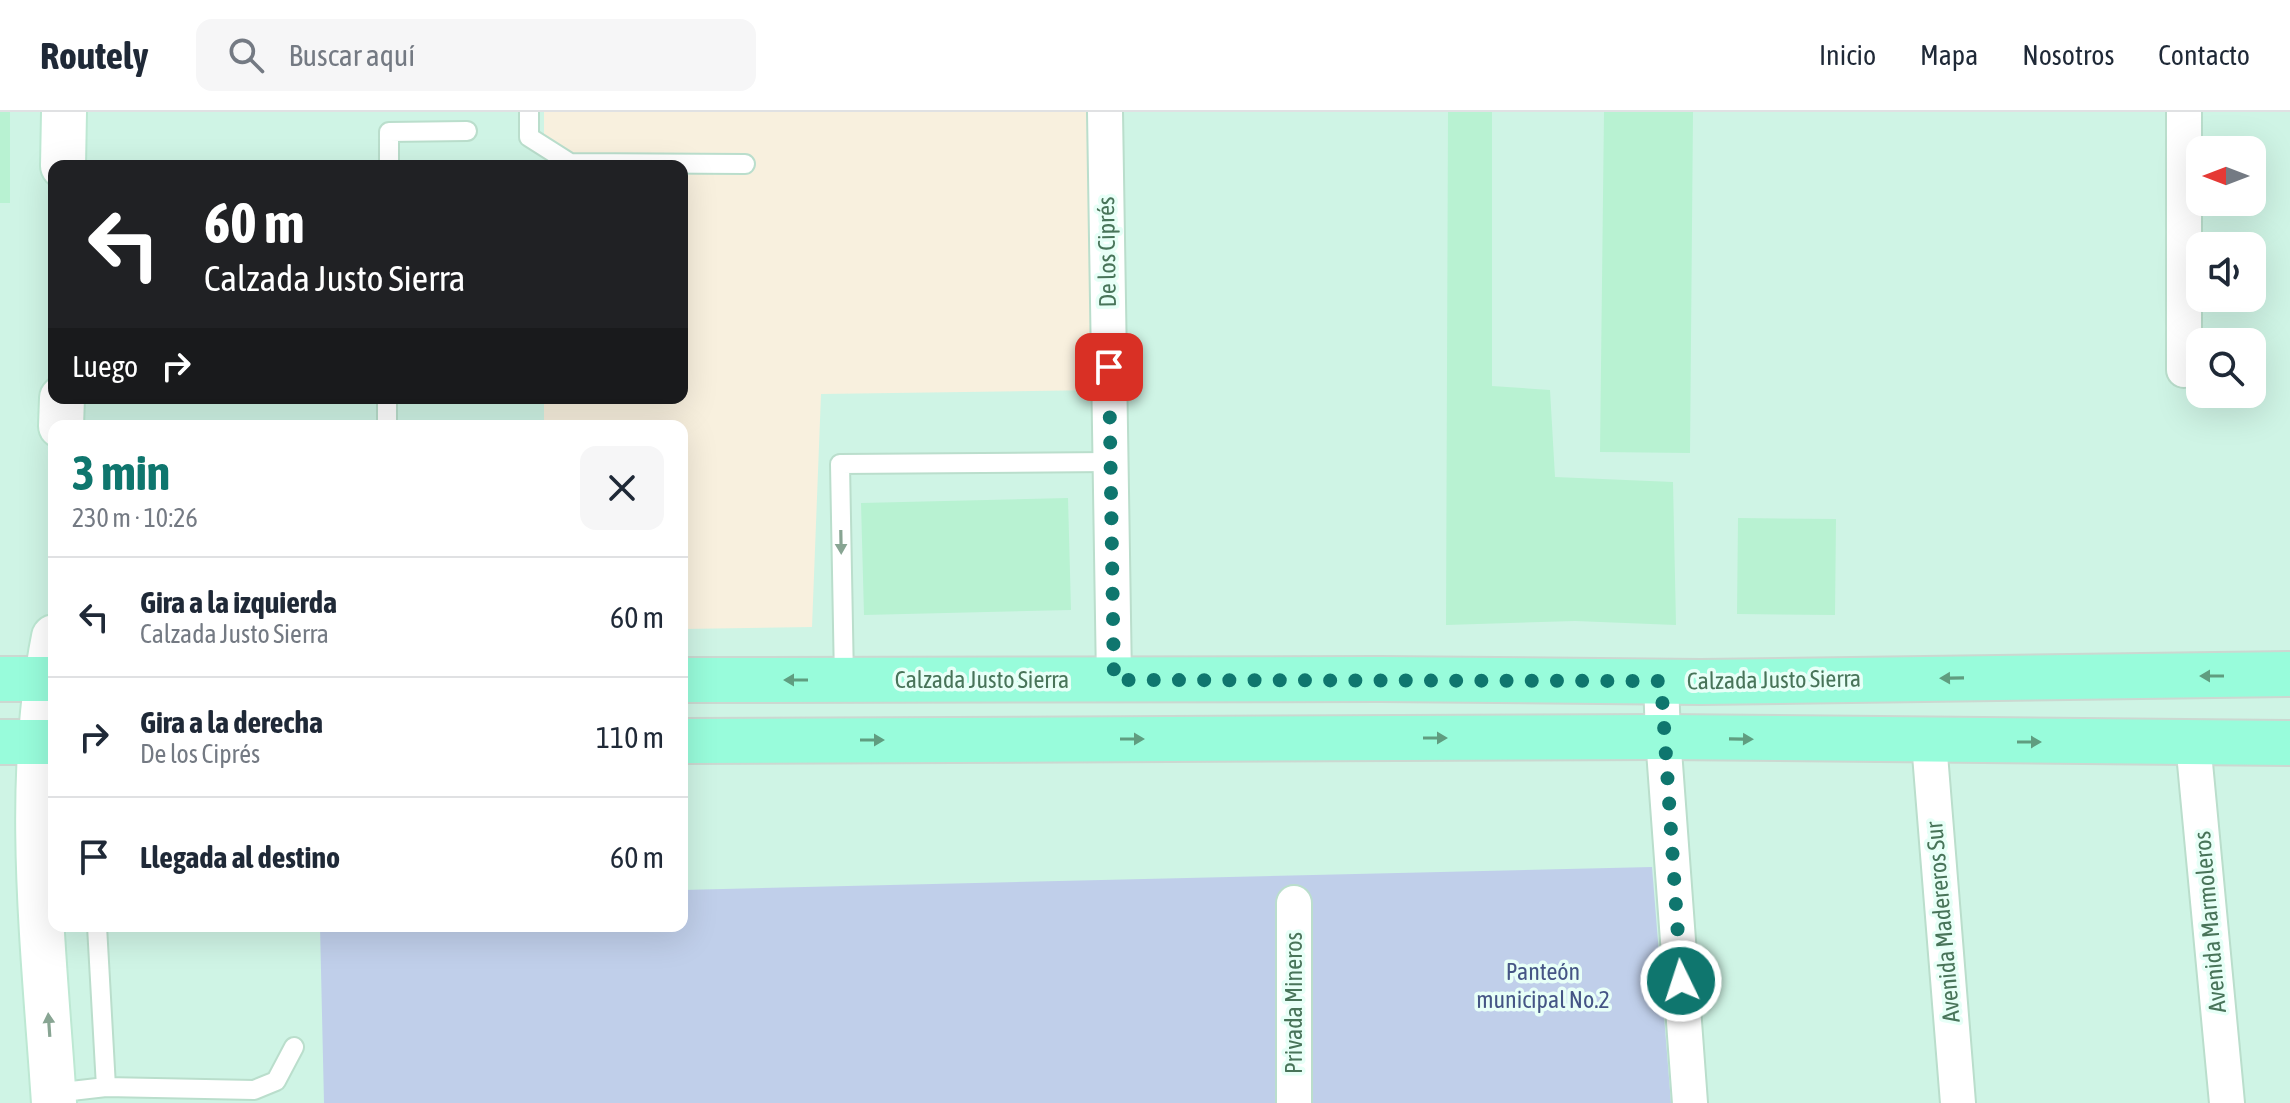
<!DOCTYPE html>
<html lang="es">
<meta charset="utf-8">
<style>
:root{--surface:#fff;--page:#f6f6f7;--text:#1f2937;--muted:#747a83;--line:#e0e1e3;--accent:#0f766e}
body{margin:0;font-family:"Asap Condensed",sans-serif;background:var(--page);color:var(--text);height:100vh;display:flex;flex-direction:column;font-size:30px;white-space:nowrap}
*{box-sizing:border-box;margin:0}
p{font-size:26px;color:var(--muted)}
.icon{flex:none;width:44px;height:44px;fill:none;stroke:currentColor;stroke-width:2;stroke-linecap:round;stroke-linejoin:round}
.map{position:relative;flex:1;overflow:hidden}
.side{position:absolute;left:48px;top:308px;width:640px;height:512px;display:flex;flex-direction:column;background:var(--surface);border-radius:16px;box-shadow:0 8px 32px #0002}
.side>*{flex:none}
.top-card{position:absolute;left:48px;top:48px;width:640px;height:244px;border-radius:16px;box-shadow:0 8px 32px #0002;background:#202124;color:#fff;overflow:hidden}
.needle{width:52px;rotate:270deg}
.fabs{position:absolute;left:2186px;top:24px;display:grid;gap:16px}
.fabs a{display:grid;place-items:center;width:80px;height:80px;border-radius:16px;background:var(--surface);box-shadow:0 8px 32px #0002;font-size:40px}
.pin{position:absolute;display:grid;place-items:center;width:68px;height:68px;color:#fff;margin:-34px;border-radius:16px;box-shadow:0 4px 12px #0006}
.me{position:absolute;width:88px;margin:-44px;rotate:356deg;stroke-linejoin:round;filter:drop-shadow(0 0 6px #0008)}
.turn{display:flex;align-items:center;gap:28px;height:168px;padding:0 24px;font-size:36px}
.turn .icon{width:104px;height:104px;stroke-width:2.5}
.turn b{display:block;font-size:56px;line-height:68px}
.then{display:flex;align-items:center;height:76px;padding:0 24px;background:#0003;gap:16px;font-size:30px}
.round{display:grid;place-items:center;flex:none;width:84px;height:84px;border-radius:16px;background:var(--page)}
.summary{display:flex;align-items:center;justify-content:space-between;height:136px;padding:0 24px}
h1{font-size:48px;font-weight:700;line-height:60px;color:var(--accent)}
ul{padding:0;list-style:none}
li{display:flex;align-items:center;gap:24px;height:120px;padding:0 24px;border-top:2px solid var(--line)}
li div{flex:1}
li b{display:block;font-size:30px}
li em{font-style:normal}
header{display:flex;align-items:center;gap:48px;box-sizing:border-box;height:112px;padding:0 40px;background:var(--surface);border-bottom:2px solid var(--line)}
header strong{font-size:38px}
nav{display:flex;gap:44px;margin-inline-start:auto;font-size:28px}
.search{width:560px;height:72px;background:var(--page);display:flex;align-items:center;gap:20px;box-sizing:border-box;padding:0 28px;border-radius:16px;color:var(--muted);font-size:30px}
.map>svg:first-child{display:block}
.residential{fill:#cff4e5;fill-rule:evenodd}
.education{fill:#f8f0de}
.green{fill:#c0cfea}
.building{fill:#b8f2d2}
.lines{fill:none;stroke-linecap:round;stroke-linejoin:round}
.lane-casing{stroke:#badecc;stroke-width:22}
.street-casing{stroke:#badecc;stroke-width:38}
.secondary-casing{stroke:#bde8d3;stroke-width:48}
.primary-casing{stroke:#ccd8d1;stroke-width:48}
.lane{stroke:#fff;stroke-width:18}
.street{stroke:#fff;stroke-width:34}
.secondary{stroke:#fff;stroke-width:44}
.primary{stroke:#98fcdb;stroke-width:44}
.oneway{fill:#88a593}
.oneway2{fill:#609d80}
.route{stroke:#0f766e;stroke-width:14;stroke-dasharray:0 25.2}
.labels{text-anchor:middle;stroke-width:7;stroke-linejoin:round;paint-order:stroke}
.street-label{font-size:24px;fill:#487459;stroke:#e7fff7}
.park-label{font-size:24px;fill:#455585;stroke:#e7fff7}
</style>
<header>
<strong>Routely</strong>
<div class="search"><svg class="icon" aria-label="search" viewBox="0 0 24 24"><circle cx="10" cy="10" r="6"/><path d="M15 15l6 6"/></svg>Buscar aquí</div>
<nav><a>Inicio</a><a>Mapa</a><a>Nosotros</a><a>Contacto</a></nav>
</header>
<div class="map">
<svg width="2290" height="991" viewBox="0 0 2290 991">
<rect width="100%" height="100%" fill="#e1fcf3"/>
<path class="residential" d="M0 0H2290V991H0ZM2200 38H2252V90H2200ZM54 54H682V286H54ZM2200 134H2252V186H2200ZM2200 230H2252V282H2200ZM54 314H682V814H54Z"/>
<path class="education" d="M544 0H1098V278L821 282 812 515 682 517V314H544V286H682V54H544Z"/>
<path class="green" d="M1652 755 1671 991H324L320 814H682V778Z"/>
<path class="building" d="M0 0H10V91H0Z
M1448 0H1492V274L1550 278 1555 365 1673 370 1676 513 1575 509 1446 513Z
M1604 0H1693L1690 341 1600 340Z
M1068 386 1071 498 864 503 861 391Z
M1738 406 1836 407 1835 503 1737 502Z"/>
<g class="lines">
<g class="lane-casing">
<path id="lane" d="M529 0V25L570 51 745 52
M389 54V20L467 19
M387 314V286
M844 568 840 352 1110 350
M97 814 106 975
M54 981 106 975 254 978 276 969 294 935"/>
</g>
<g class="street-casing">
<path id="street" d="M1105 0 1114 568
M2184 0V258
M1661 569 1663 625 1690 991
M1929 630 1958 991
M2193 630 2227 991
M1294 991V791"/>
</g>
<g class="secondary-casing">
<path id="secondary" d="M63 54 64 0
M61 314 62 286
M54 525C24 675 44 839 54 991"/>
</g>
<g class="primary-casing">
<path id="primary" d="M0 567H54
M682 568 1380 567 1701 570 2290 562
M682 629 1663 625 2290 631
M0 630H54"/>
</g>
<use href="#lane" class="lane"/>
<use href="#street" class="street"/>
<use href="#secondary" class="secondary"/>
<use href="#primary" class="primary"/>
</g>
<defs><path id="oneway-solid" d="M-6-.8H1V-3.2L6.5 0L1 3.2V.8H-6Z" transform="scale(2)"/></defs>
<g class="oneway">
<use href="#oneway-solid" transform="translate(841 430) rotate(89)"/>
<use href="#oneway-solid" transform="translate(49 913) rotate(-94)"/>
</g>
<g class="oneway2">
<use href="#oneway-solid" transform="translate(2212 564) rotate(180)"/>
<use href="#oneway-solid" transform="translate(1952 566) rotate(179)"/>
<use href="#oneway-solid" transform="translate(796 568) rotate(-180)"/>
<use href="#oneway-solid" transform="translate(1435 626)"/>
<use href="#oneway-solid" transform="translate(1132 627)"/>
<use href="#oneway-solid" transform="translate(1741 627) rotate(1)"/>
<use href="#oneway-solid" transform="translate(872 628)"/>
<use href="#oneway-solid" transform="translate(2029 630)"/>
</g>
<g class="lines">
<path class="route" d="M1109 255 1114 568 1661 569 1681 869"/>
</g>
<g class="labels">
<g class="street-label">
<text transform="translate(1107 140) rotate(-91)" y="8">De los Ciprés</text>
<text x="982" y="576">Calzada Justo Sierra</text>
<text transform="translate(1774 568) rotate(-1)" y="8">Calzada Justo Sierra</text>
<text transform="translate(1943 810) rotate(-95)" y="8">Avenida Madereros Sur</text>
<text transform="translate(2210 810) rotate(-95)" y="8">Avenida Marmoleros</text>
<text transform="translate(1294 891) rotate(-90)" y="8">Privada Mineros</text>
</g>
<g class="park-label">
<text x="1543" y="868">Panteón<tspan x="1543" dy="28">municipal No.2</tspan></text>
</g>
</g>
</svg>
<div class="fabs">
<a><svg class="needle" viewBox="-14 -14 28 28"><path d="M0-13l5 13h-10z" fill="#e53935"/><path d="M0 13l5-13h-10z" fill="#747a83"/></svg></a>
<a><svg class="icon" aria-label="sound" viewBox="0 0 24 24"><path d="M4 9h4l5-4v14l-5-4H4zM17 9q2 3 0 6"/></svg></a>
<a><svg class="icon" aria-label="search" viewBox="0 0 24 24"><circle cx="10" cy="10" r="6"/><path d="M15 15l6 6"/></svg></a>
</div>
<div class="pin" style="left:1109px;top:255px;background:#d93025"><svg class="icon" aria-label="arrive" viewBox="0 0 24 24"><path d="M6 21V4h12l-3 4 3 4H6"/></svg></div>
<svg class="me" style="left:1681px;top:869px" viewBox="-20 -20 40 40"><circle r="17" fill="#0f766e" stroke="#fff" stroke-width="3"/><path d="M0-11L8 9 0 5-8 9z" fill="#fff"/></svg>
<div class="top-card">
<div class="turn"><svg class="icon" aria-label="left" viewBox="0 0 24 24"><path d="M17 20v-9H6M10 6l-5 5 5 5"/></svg><div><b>60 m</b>Calzada Justo Sierra</div></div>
<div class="then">Luego<svg class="icon" aria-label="right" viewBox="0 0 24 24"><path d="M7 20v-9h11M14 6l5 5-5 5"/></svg></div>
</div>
<section class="side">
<div class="summary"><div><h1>3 min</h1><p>230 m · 10:26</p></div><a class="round"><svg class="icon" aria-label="close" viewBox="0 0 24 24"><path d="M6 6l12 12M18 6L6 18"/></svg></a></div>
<ul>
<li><svg class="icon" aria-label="left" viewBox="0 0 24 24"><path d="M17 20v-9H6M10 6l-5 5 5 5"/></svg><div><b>Gira a la izquierda</b><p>Calzada Justo Sierra</p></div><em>60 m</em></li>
<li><svg class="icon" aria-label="right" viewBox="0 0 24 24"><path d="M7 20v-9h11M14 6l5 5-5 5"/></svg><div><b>Gira a la derecha</b><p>De los Ciprés</p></div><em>110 m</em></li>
<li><svg class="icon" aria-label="arrive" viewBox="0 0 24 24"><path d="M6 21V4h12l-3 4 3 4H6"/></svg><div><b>Llegada al destino</b></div><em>60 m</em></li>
</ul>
</section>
</div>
